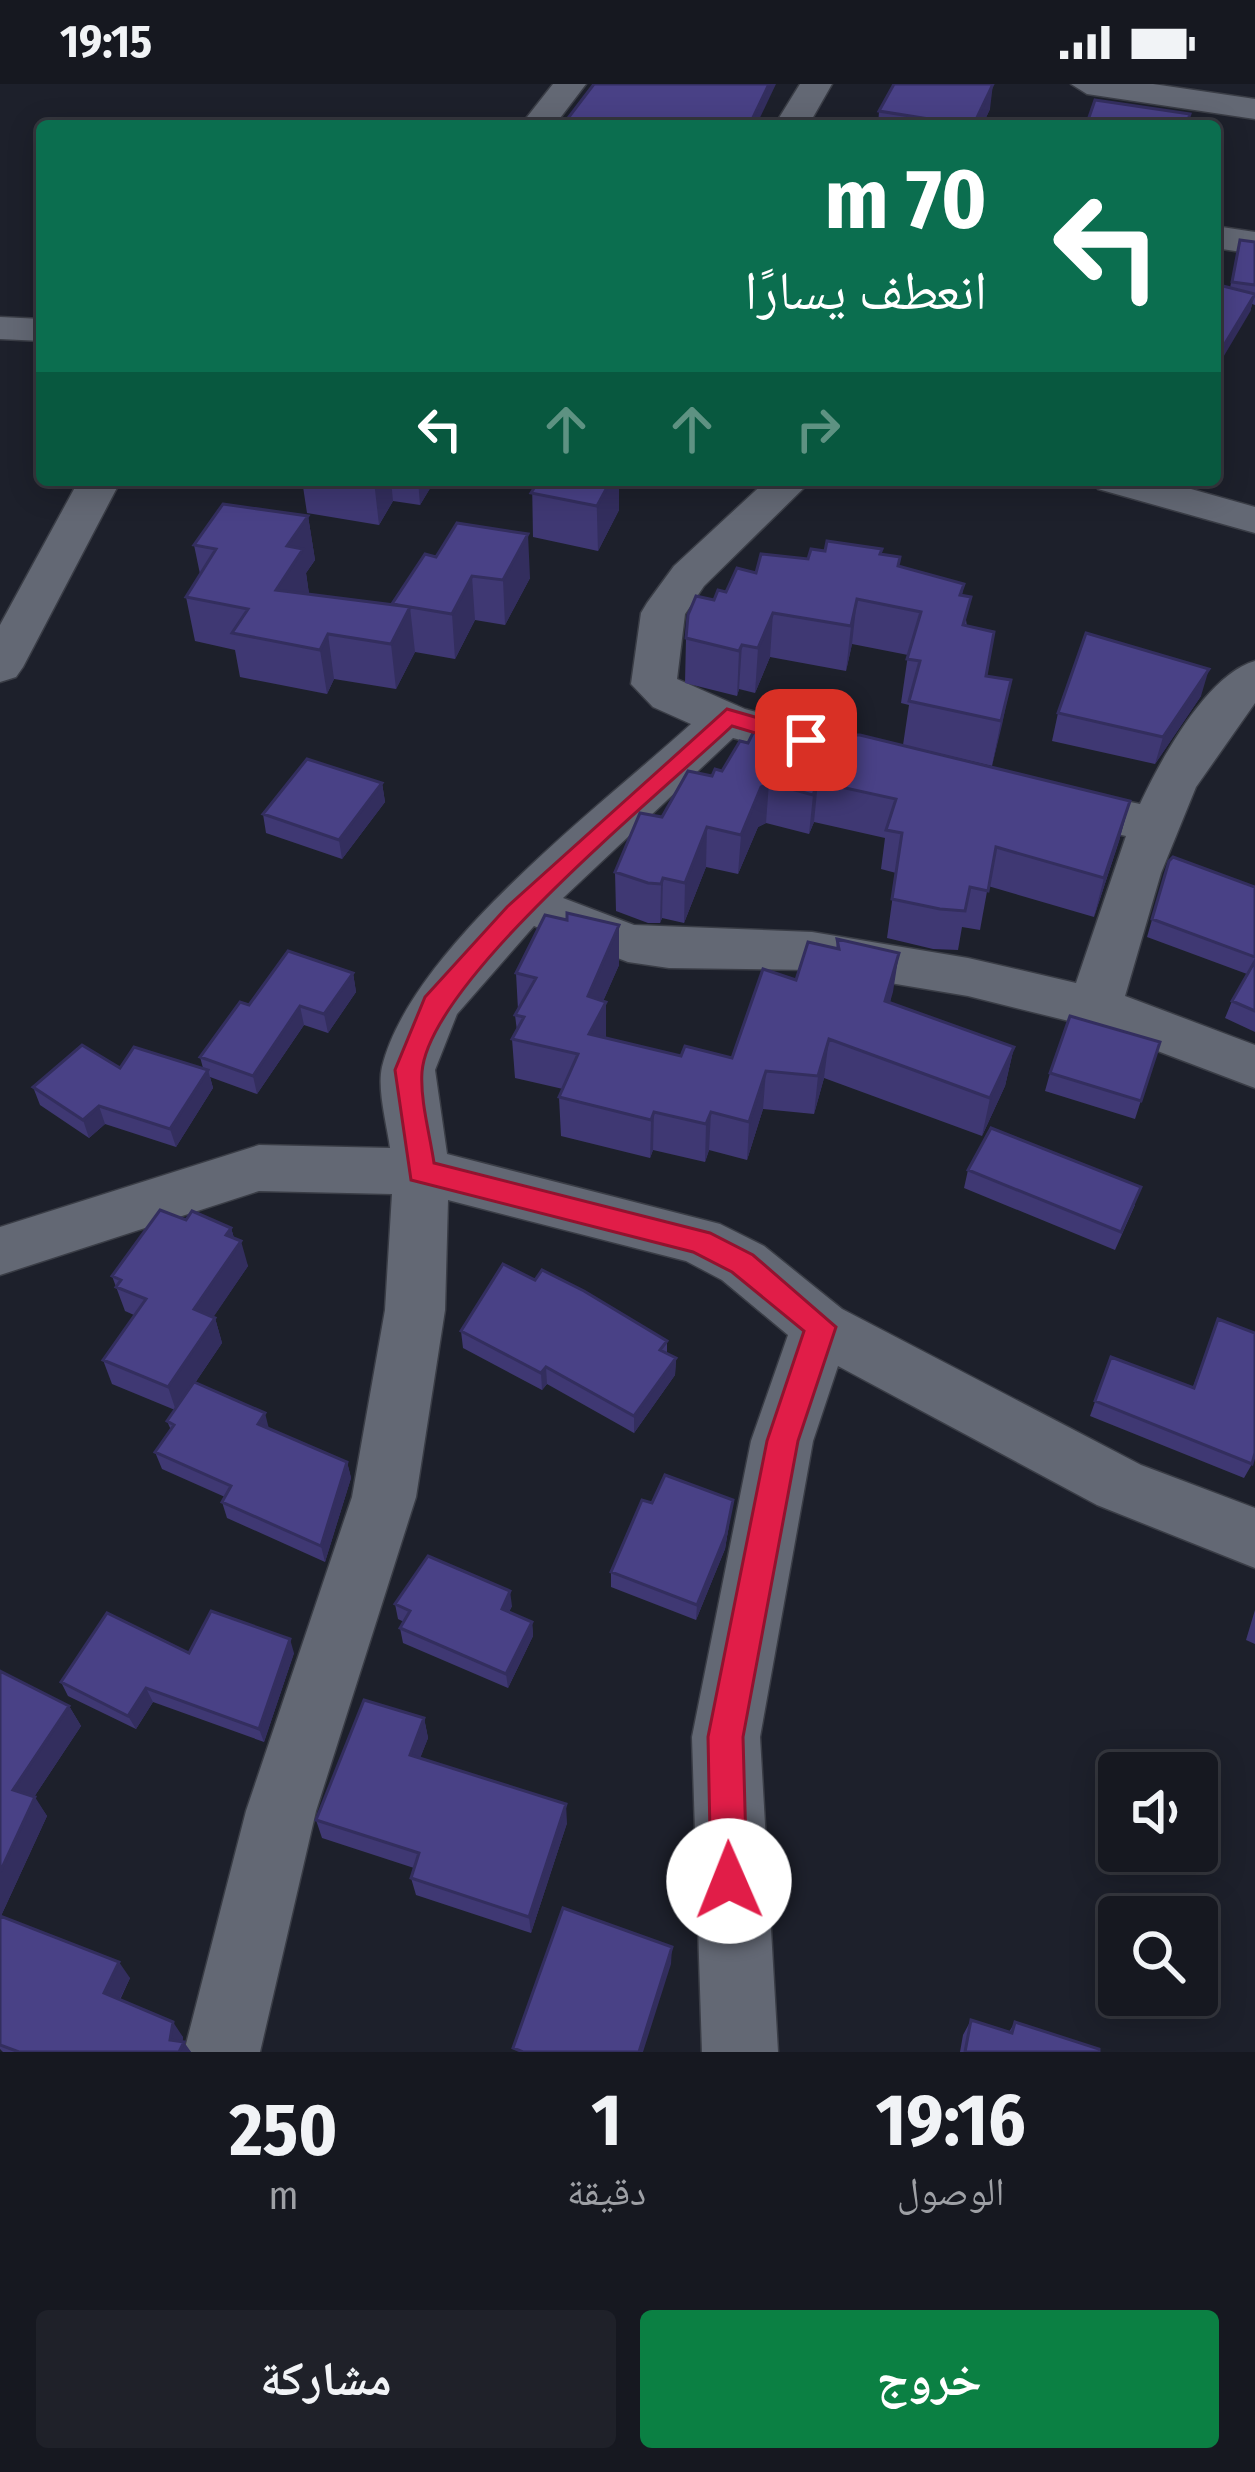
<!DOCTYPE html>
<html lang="ar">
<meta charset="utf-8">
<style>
:root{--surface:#161820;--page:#1f2129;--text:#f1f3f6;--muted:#9ea0a5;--line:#35373e;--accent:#0b8043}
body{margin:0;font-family:"Fira Sans Condensed","Noto Naskh Arabic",sans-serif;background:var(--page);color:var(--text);direction:rtl;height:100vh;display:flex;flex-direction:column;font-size:45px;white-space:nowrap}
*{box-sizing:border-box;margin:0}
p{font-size:39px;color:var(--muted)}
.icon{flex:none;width:66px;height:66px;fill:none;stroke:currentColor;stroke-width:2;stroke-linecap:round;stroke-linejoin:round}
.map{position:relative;height:1968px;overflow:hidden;direction:ltr}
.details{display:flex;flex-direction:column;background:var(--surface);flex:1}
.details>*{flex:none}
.guide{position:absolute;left:36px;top:36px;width:1185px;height:366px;border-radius:12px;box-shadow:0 6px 30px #0003,0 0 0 3px var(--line);direction:rtl;background:#0b6e4f;color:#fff;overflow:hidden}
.fabs{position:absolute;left:1098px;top:1668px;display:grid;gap:24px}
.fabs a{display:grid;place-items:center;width:120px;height:120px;border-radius:12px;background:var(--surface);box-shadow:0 6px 30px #0003,0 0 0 3px var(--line);font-size:60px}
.pin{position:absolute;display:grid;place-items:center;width:102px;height:102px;color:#fff;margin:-51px;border-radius:24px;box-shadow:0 6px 18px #0006}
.me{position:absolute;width:132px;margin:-66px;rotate:359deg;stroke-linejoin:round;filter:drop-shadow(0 0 9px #0008)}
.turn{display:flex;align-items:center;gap:42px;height:252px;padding:0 36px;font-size:54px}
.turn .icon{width:156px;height:156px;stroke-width:2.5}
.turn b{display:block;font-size:84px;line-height:102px}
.lanes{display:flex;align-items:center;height:114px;padding:0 36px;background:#0003;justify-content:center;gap:60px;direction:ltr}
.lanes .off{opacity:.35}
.eta{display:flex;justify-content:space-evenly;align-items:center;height:204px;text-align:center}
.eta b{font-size:72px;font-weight:700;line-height:84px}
.button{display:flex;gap:24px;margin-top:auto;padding:24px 36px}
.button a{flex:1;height:138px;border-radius:12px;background:var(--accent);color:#fff;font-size:48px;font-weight:700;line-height:138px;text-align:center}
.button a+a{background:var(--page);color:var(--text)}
.status{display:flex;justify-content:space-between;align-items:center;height:84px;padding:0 60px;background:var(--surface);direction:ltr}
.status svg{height:33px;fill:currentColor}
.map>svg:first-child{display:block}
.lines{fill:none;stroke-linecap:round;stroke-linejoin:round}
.street-casing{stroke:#3a3d46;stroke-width:3}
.street{fill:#636874;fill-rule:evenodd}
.wall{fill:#3f3873}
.shaded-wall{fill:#332e5e}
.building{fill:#494186;stroke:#332e5e;stroke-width:3}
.route{fill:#e11d48;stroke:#92132f;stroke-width:3}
</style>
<div class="status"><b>19:15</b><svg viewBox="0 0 49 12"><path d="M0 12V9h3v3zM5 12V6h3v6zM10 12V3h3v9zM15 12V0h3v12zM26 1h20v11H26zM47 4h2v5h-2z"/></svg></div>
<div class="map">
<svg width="1255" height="1968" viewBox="0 0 1255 1968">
<rect width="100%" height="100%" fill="#1d202b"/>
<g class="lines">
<g class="street-casing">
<path id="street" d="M553 0H586L554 42H520Z
M800 0H832L808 42H774Z
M1071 0H1153L1255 15V35L1087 10Z
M1215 142 1255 148V170L1215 164Z
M0 233 42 235V257L0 255Z
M79 396H121L23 583 16 593 0 598V541Z
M767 396H812L704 502 685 530 677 595 745 625 894 665 901 676 894 687 877 692 733 654 563 814 634 841 812 848 968 874 1076 899 1126 752 1040 732 1033 720 1040 708 1057 703 1140 720C1160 677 1207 590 1255 577V619L1196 703 1161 789 1125 912 1255 961V1004L1097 944 968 912 812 886 669 884 628 878 534 842 457 930 435 986 447 1070 720 1140 764 1162 842 1225 1141 1381 1255 1424V1484L1097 1421 838 1282 813 1357 760 1653 778 1968H702L692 1653 751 1357 788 1251 722 1196 686 1177 448 1116 445 1226 416 1413 316 1727 260 1968H184L246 1727 352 1413 385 1226 392 1110 259 1107 0 1191V1143L259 1061 390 1064C387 1041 377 1006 382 983 411 864 601 722 691 640L653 623 631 600 641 529 647 519 674 482Z
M1092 396H1159L1255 423V449L1098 405Z"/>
</g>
<use href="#street" class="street"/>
</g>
<path class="wall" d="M990 25 982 42H878L879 27Z
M1240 156 1255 158V221L1252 220 1250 228 1230 204Z
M302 396H435L420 421 393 417 379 441 307 429Z
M532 396H619V426L598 467 533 453Z
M308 432 315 476 306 489 309 510 392 521 425 470 530 494 505 541 475 536 455 575 415 568 396 605 334 595 327 610 240 593 235 566 195 557 186 513 200 490 194 461Z
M825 467 881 470 899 483 964 500 962 511 967 542 986 592 1011 596 992 682 903 661 909 621 901 619 908 571 852 560 846 587 770 573 755 609 739 605 737 612 685 599 686 554 714 516 756 489 808 475Z
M1201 612 1155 680 1052 657 1058 629Z
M748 659 835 662 1130 717 1119 757 1094 833 988 802 980 846 962 843 958 866 933 865 887 854 896 789 881 785 885 754 814 738 809 750 766 739 758 743 738 790 706 783 684 839 662 834 660 839H648L616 827 615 788 662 733 712 692 722 687Z
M382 699 385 718 342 775 266 749 263 730Z
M1169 777 1255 803V948L1225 934 1232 917 1247 890 1147 853Z
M837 855 899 869 890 918 1014 963 1005 1002 982 1052 824 994 814 1030 763 1025 747 1076 709 1066 705 1078 653 1066 650 1074 561 1052 559 1013 563 1005 515 994 512 955 517 947 515 931 518 926 516 889 619 881 603 917 606 918V954L681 972 732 974 796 896 836 865Z
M353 889 356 908 328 949 304 941 257 1010 210 993 213 1004 176 1063 105 1040 89 1054 40 1021 33 1003 120 984H203L200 973 249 921Z
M1160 958 1135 1035 1045 1007 1050 989Z
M968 1086 1135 1121 1115 1166 964 1104Z
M186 1136 231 1144 234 1154 248 1182 213 1233 215 1234 222 1259 195 1299 269 1345 347 1378 351 1394 325 1478 227 1434 222 1418 225 1413 162 1385 155 1368 171 1346 167 1337 175 1326 112 1300 103 1276 134 1231 125 1227 112 1192Z
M535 1196 667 1257V1269L676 1274 675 1291 634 1349 547 1300 542 1306 463 1264 461 1247Z
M1218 1235 1252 1380 1244 1394 1090 1332 1111 1273 1193 1303Z
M733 1416 725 1465 696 1536 611 1503V1488L652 1419Z
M395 1520 512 1522 509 1528 532 1538 533 1552 508 1604 403 1559 400 1544 404 1538 398 1535Z
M1255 1526V1560L1246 1556Z
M189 1569H294L264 1658 153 1618 136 1645 68 1612 61 1598Z
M0 1587 69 1622 81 1642 34 1713 47 1732 1 1832 130 1894 120 1916 183 1953 182 1958 191 1968H3L0 1965Z
M424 1634 428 1654 420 1674 567 1739 531 1849 416 1811 411 1794 414 1784 322 1754 316 1736Z
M971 1936 1009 1948 1015 1938 1099 1968H960L963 1951Z"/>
<path class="shaded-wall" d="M769 0H776L756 42H749Z
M993 0 990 25 982 42H973Z
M1255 210 1250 228 1215 287V276Z
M391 396 393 417 379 441 374 397Z
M418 396H435L420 421Z
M596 396H619V426L598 467Z
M308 432 315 476 306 489 309 510 276 506 287 462Z
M528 450 530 494 505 541 503 496Z
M472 492 475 536 455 575 452 530Z
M857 515 852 560 846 587 851 542Z
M410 523 415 568 396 605 391 560Z
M773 529 770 573 755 609 758 564Z
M328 550 334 595 327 610 320 566Z
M742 561 739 605 737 612 739 567Z
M1209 585 1201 612 1155 680 1163 653Z
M1011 596 1002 641 992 682 1001 637Z
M818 698 814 738 809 750 813 711Z
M382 699 385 718 342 775 339 756Z
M769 699 766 739 758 743 738 790 741 751 761 703Z
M1130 717 1119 757 1094 833 1104 794Z
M707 743 706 783 684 839 685 799Z
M663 794 662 834 660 839 661 800Z
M619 841V881L591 945 606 918V957L590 988 588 912Z
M899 869 893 908 879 956 885 917Z
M353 889 356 908 328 949 324 930Z
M300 922 304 941 257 1010 253 992Z
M829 955 824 994 814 1030 818 992Z
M1014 963 1005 1002 982 1052 990 1014Z
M208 986 213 1004 176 1063 170 1045Z
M766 987 763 1025 747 1076 749 1038Z
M99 1022 105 1040 89 1054 83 1036Z
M654 1028 653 1066 650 1074 651 1036Z
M711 1028 709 1066 705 1078 706 1040Z
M231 1144 237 1164 241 1157 248 1182 202 1250 194 1225 226 1151Z
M215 1234 222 1259 176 1327 168 1303Z
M676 1274 675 1291 634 1349V1332Z
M546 1283 547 1300 542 1306 541 1289Z
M265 1329 269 1345 258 1340Z
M347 1378 351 1394 325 1478 321 1462Z
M733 1416 725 1465 696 1536 697 1521Z
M510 1507 512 1522 503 1539 502 1525Z
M532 1538 533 1552 508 1604 506 1590Z
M290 1555 294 1569 264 1658 259 1645Z
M146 1604 153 1618 136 1645 128 1632Z
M69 1622 81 1642 26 1725 13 1706Z
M424 1634 428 1654 414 1690 410 1671Z
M35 1713 47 1732 0 1834V1788Z
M566 1720 567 1739 531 1849 529 1833Z
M672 1863 671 1880 643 1968H639Z
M119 1878 130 1894 115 1925 104 1909Z
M173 1938 183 1953 182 1963 184 1958 191 1968H179L170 1956Z"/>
<path class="building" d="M594 0H769L749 42H562Z
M894 0H993L973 42 879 27Z
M1095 16 1190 30 1186 42H1086Z
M1240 156 1255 158V201L1232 198Z
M1215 200 1255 210 1215 276Z
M539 396H611L597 422 531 409Z
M223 420 308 432 287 462 303 465 276 506 410 523 391 560 328 550 320 566 232 549 248 525 186 513 216 465 194 461Z
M457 439 528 450 503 496 472 492 452 530 392 520 425 470 436 473Z
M827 457 882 465 880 470 900 473 898 482 964 500 960 511 971 513 963 541 994 548 986 592 1011 596 1001 637 909 617 920 577 907 575 921 528 857 515 851 542 773 529 758 564 742 561 739 567 686 554 688 531 696 512 714 516 718 506 726 508 737 484 756 489 761 470 808 475 811 465 825 467Z
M1086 549 1209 585 1163 653 1058 629Z
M755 645 835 662 839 651H860L1130 717 1104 794 996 763 988 807 970 803 965 827 940 825 892 815 902 749 886 746 896 715 818 698 813 711 769 699 761 703 741 751 707 743 685 799 663 794 661 800 648 799 615 788 640 729 662 733 688 687 712 692 715 685 722 687 740 657 748 659Z
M307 675 382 699 339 756 263 730Z
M1173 773 1255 803V873L1152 835 1169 777Z
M567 829 619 841 588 912 606 918 589 950 681 972 685 962 732 974 763 885 796 896 808 858 839 865 837 855 899 869 885 917 1014 963 990 1014 829 955 818 992 766 987 749 1038 711 1028 706 1040 654 1028 651 1036 559 1013 578 970 512 955 524 933 515 931 536 894 516 889 545 831 567 836Z
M288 867 353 889 324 930 300 922 253 992 200 973 240 918 249 921Z
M1255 877V927L1232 917Z
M1070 932 1160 958 1141 1017 1050 989Z
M82 961 120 984 134 963 208 986 170 1045 99 1022 83 1036 33 1003Z
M991 1044 1141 1103 1121 1148 968 1086Z
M160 1126 186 1136 192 1127 231 1144 226 1151 241 1157 194 1225 215 1234 168 1303 103 1276 146 1215 116 1203 121 1196 112 1192Z
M503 1180 535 1196 542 1186 584 1207 667 1257 660 1266 676 1274 634 1332 546 1283 541 1289 461 1247Z
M1218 1235 1255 1249V1369L1252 1380 1095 1317 1111 1273 1194 1304Z
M194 1298 265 1329 258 1340 347 1378 321 1462 222 1418 231 1402 155 1368 174 1341 167 1337Z
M665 1391 733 1416 726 1450 697 1521 611 1488 642 1416 652 1419Z
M428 1472 510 1507 502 1525 532 1538 506 1590 400 1544 410 1527 395 1520Z
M211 1527 290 1555 259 1645 146 1604 128 1632 61 1598 107 1529 189 1569Z
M0 1587 69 1622 13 1706 35 1713 0 1788Z
M364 1616 424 1634 410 1671 566 1720 529 1833 411 1794 419 1769 316 1736Z
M563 1824 672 1863 639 1968H523L513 1964Z
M0 1832 119 1878 104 1909 173 1938 170 1956 184 1958 179 1968H19L0 1961Z
M971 1936 1012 1949 1015 1938 1099 1965V1968H965Z"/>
<path class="route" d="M727 625 814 650 818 656 806 664 732 642C661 709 429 897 422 988 420 1016 430 1051 434 1079L710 1149 753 1171 836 1243 798 1357 743 1653 747 1797 742 1810 729 1815 716 1810 711 1797 708 1653 767 1357 804 1247 732 1188 693 1168 411 1096 395 986 425 913 507 823Z"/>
</svg>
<div class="fabs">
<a><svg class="icon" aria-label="sound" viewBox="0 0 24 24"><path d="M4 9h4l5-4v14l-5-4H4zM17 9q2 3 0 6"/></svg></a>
<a><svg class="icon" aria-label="search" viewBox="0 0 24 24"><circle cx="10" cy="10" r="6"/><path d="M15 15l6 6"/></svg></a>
</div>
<div class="pin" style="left:806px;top:656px;background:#d93025"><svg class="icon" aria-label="arrive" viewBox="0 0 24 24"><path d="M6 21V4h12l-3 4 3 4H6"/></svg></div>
<svg class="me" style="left:729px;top:1797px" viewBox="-20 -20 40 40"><circle r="19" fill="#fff"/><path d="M0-13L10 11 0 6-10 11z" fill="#e11d48"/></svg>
<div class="guide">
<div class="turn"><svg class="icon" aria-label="left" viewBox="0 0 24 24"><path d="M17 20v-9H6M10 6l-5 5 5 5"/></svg><div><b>70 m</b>انعطف يسارًا</div></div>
<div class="lanes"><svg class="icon" aria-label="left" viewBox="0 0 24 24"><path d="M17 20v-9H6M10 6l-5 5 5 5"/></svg><svg class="icon off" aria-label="ahead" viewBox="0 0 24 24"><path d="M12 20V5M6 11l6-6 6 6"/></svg><svg class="icon off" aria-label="ahead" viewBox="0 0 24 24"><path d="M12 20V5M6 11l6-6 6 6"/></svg><svg class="icon off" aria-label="right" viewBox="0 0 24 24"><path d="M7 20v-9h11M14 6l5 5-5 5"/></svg></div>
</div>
</div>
<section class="details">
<div class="eta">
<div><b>19:16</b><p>الوصول</p></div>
<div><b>1</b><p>دقيقة</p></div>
<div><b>250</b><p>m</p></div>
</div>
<div class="button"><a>خروج</a><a>مشاركة</a></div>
</section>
